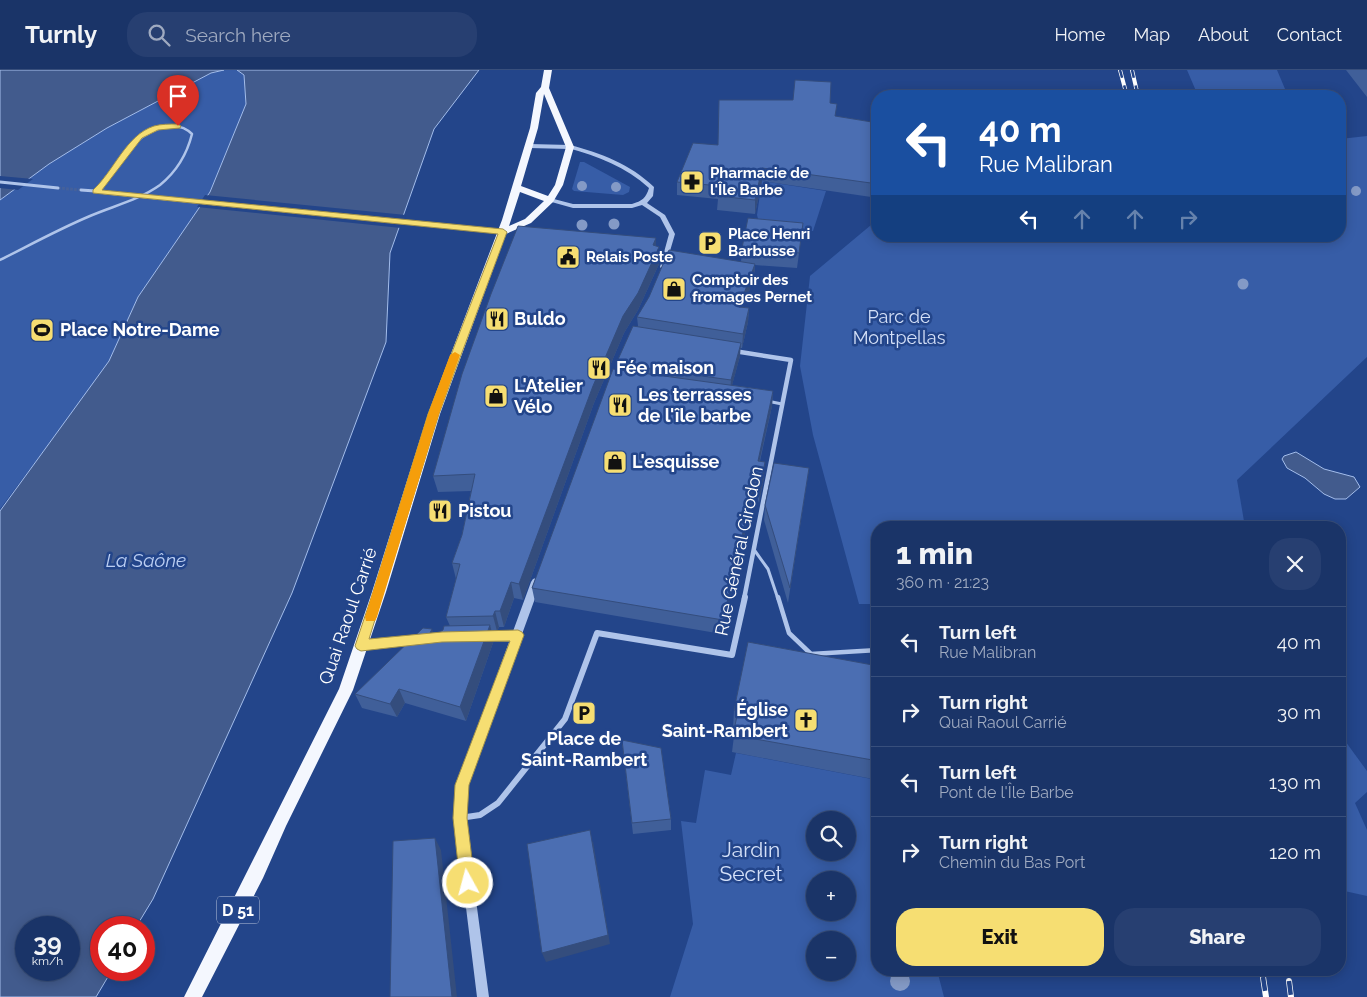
<!DOCTYPE html>
<meta charset="utf-8">
<style>
:root{--surface:#1a3468;--page:#273f71;--text:#f1f3f6;--muted:#9faac0;--line:#384f7c;--accent:#f6de72}
body{margin:0;font-family:Raleway,sans-serif;background:var(--page);color:var(--text);height:100vh;display:flex;flex-direction:column;font-size:19px;white-space:nowrap}
*{box-sizing:border-box;margin:0}
p{font-size:16px;color:var(--muted)}
.icon{flex:none;width:28px;height:28px;fill:none;stroke:currentColor;stroke-width:2;stroke-linecap:round;stroke-linejoin:round}
.map{position:relative;flex:1;overflow:hidden}
.side{position:absolute;left:871px;top:451px;width:475px;height:455px;display:flex;flex-direction:column;background:var(--surface);border-radius:20px;box-shadow:0 2px 12px #0003,0 0 0 1px var(--line)}
.side>*{flex:none}
.top-card{position:absolute;left:871px;top:20px;width:475px;height:152px;border-radius:20px;box-shadow:0 2px 12px #0003,0 0 0 1px var(--line);background:#1a4fa0;color:#fff;overflow:hidden}
.tools{position:absolute;left:806px;top:741px;display:grid;gap:10px}
.tools a{display:grid;place-items:center;width:50px;height:50px;border-radius:50%;background:var(--surface);box-shadow:0 2px 12px #0003,0 0 0 1px var(--line);font-size:25px}
.speed{position:absolute;left:15px;top:846px;display:flex;gap:10px;font-size:25px;font-weight:700;text-align:center}
.speed>*{display:grid;place-content:center;width:65px;height:65px;border-radius:50%;background:var(--surface);box-shadow:0 2px 12px #0003,0 0 0 1px var(--line);line-height:1}
.speed small{font-size:12px;font-weight:400}
.speed .limit{border:8px solid #d22;background:#fff;color:#111}
.pin{position:absolute;display:grid;place-items:center;width:42px;height:42px;color:#fff;margin:-51px -21px;border-radius:50% 50% 50% 0;rotate:-45deg;box-shadow:0 0 5px #0007}
.pin .icon{rotate:45deg}
.me{position:absolute;width:55px;margin:-28px;rotate:353deg;stroke-linejoin:round;filter:drop-shadow(0 0 4px #0008)}
.turn{display:flex;align-items:center;gap:18px;height:105px;padding:0 25px;font-size:22px}
.turn .icon{width:65px;height:65px;stroke-width:2.5}
.turn b{display:block;font-size:35px;line-height:42px}
.lanes{display:flex;align-items:center;height:48px;padding:0 25px;background:#0003;justify-content:center;gap:25px;direction:ltr}
.lanes .off{opacity:.35}
.round{display:grid;place-items:center;flex:none;width:52px;height:52px;border-radius:20px;background:var(--page)}
.overview{display:flex;align-items:center;justify-content:space-between;height:85px;padding:0 25px}
h1{font-size:30px;font-weight:800;line-height:38px}
.primary-button{display:flex;gap:10px;margin-top:auto;padding:10px 25px}
.primary-button a{flex:1;height:58px;border-radius:20px;background:var(--accent);color:#111;font-size:20px;font-weight:800;line-height:58px;text-align:center}
.primary-button a+a{background:var(--page);color:var(--text)}
ul{padding:0;list-style:none}
li{display:flex;align-items:center;gap:15px;height:70px;padding:0 25px;border-top:1px solid var(--line)}
li div{flex:1}
li b{display:block;font-size:19px}
li em{font-style:normal}
header{display:flex;align-items:center;gap:30px;box-sizing:border-box;height:70px;padding:0 25px;background:var(--surface);border-bottom:1px solid var(--line)}
header strong{font-size:24px}
nav{display:flex;gap:28px;margin-inline-start:auto;font-size:18px}
.search{width:350px;height:45px;background:var(--page);display:flex;align-items:center;gap:12px;box-sizing:border-box;padding:0 18px;border-radius:20px;color:var(--muted);font-size:19px}
.map>svg:first-child{display:block}
.green{fill:#375da7;fill-rule:evenodd}
.water{fill:#425b8d;stroke:#a3bdeb;fill-rule:evenodd}
.pier{fill:#23458a}
.lines{fill:none;stroke-linecap:round;stroke-linejoin:round}
.pedestrian-tunnel{stroke:#44619c;stroke-width:3;stroke-dasharray:3 1;stroke-linecap:butt}
.service-far2{stroke:#afc4ea;stroke-width:2.5}
.service-far1{stroke:#afc4ea;stroke-width:3}
.service{stroke:#afc4ea;stroke-width:4.5}
.pedestrian{stroke:#afc4ea;stroke-width:3}
.minor-far2{stroke:#afc4ea;stroke-width:4}
.minor-far1{stroke:#afc4ea;stroke-width:4.5}
.minor{stroke:#afc4ea;stroke-width:6}
.tertiary{fill:#afc4ea;fill-rule:evenodd}
.primary{fill:#f4f7fe;fill-rule:evenodd}
.rail-far1-casing{stroke:#fff;stroke-width:4}
.rail-casing{stroke:#fff;stroke-width:6}
.rail-far1{stroke:#23458a;stroke-width:2.5;stroke-dasharray:8;stroke-linecap:butt}
.rail{stroke:#23458a;stroke-width:4.5;stroke-dasharray:14;stroke-linecap:butt}
.minor-bridge{stroke:#afc4ea;stroke-width:4}
.tree{fill:#849ac6}
.wall{fill:#405f99}
.shaded-wall{fill:#344d7d}
.building{fill:#4b6eb2;stroke:#344d7d}
.route{fill:#f6de72;stroke:#a0904a}
.slow{fill:#f59e0b}
.labels{text-anchor:middle;stroke-width:5;stroke-linejoin:round;paint-order:stroke}
.far-poi-label{font-size:15px;font-weight:bold;fill:#fff;stroke:#23458a;text-anchor:start}
.shield{fill:#23458a;stroke:#bdc7dc;stroke-width:1}
.shield-label{font-size:16px;font-weight:bold;fill:#fff}
.park-label{font-size:18px;fill:#d4e0f8;stroke:#23458a}
.poi-label{font-size:18px;font-weight:bold;fill:#fff;stroke:#23458a;text-anchor:start}
.street-label{font-size:18px;fill:#fff;stroke:#23458a}
.water-label{font-size:19px;font-style:italic;fill:#bbcef2;stroke:#23458a}
.near-park-label{font-size:21px;fill:#d4e0f8;stroke:#23458a}
</style>
<header>
<strong>Turnly</strong>
<div class="search"><svg class="icon" aria-label="search" viewBox="0 0 24 24"><circle cx="10" cy="10" r="6"/><path d="M15 15l6 6"/></svg>Search here</div>
<nav><a>Home</a><a>Map</a><a>About</a><a>Contact</a></nav>
</header>
<div class="map">
<svg width="1367" height="927" viewBox="0 0 1367 927">
<rect width="100%" height="100%" fill="#23458a"/>
<path class="green" d="M224 0H237L244 5 246 34 210 122 138 227 109 291 75 339 0 439V130L48 94 107 58 211 3Z
M1187 0H1277L1288 26H1195L1196 21Z
M1367 66V287L1237 410 1245 457 878 458 877 534H859L813 365 800 296 810 206 877 150 878 166H1340V69Z
M580 92H584L630 117 629 122 623 125 574 121 572 119Z
M762 111 826 121 813 161 760 156 757 145Z
M1340 664 1367 701V722L1355 733 1367 760V826L1340 820Z
M736 683 877 710 878 900H937L944 927H670L693 854 681 751 696 753 705 700 731 705ZM815 750H848V782H815ZM815 810H848V842H815ZM815 870H848V902H815Z"/>
<path class="water" d="M0 0H224L211 3 107 58 49 94 0 130Z
M237 0H479L434 59 390 183 386 272 292 523 153 829 136 857 101 858V900H112L96 927H0V441L109 291 138 227 210 122 246 34 244 5ZM26 858H69V900H26Z
M1296 382 1324 399 1354 407 1360 417 1346 429H1335L1324 424 1305 408 1287 398 1282 389 1284 386Z"/>
<path class="pier" d="M0 106 33 109 18 120 0 118Z
M205 125 406 145 401 158 197 137Z"/>
<g class="lines">
<path class="pedestrian-tunnel" d="M58 118 81 120"/>
<path class="service-far2" d="M0 190C30 175 59 159 90 146 113 136 139 130 160 115 176 102 187 84 192 64 185 57 176 55 167 57 132 62 117 98 95 121"/>
<path class="service-far1" d="M767 331 782 334
M755 481 768 499 778 529"/>
<path class="service" d="M778 527 789 563 811 584 878 580
M490 566 516 565
M363 575 413 570"/>
<path class="pedestrian" d="M0 112 58 118
M81 120 95 121"/>
<path class="minor-far2" d="M529 76 570 77
M95 121 111 123
M461 158 503 162"/>
<path class="minor-far1" d="M734 281 791 290 744 529"/>
<path class="minor" d="M460 748 480 745 498 733 565 649 597 563 732 585 745 527"/>
<path class="tertiary" d="M570 75C601 83 630 94 654 117L653 126 647 133 665 145 675 164 665 198H661L660 197 669 164 660 147 642 135 632 138H573L548 131 547 130 550 128 573 134H632C642 131 646 128 649 118 626 97 598 86 568 78V76Z
M536 508 539 509 541 512 467 715 465 748 489 927H477L455 748 457 715 531 512 533 509Z"/>
<path class="primary" d="M544 0H552L549 18 574 77 563 115 553 132 531 153 506 164 440 344 386 522 353 620 286 756 263 808 202 927H184L339 619 372 522 428 344 502 150 530 58 536 23 541 17ZM544 24 566 77 555 115 548 126 521 116 538 58ZM520 122 544 131 525 149 509 156Z"/>
<g class="rail-far1-casing">
<path id="rail-far1" d="M1120 0 1127 26
M1132 0 1138 26"/>
</g>
<g class="rail-casing">
<path id="rail" d="M1263 907 1266 927
M1289 911 1291 927"/>
</g>
<use href="#rail-far1" class="rail-far1"/>
<use href="#rail" class="rail"/>
<path class="minor-bridge" d="M111 123 461 158"/>
</g>
<g class="tree">
<circle cx="582" cy="116" r="5"/>
<circle cx="616" cy="117" r="5"/>
<circle cx="1356" cy="121" r="5"/>
<circle cx="614" cy="154" r="5.5"/>
<circle cx="582" cy="155" r="5.5"/>
<circle cx="1243" cy="214" r="5.5"/>
<circle cx="900" cy="911" r="10"/>
</g>
<path class="wall" d="M1346 0H1367V27Z
M830 33 835 46 878 53V128L762 111 755 144 717 140 718 129 677 125V112Z
M656 168V176L659 177V194L638 240 624 263 594 333 523 530 514 528 504 557H499L497 561 492 562 494 570 466 651 405 633 397 647 362 638 355 624 435 566 450 556 446 547 456 509 452 493 462 465 471 421 438 422 433 406Z
M801 169 797 198 755 195 754 208 743 237 749 238 748 252 742 278H740V286L732 315 773 321 772 336 760 391 764 407 759 433 755 420 722 564 535 532 532 518 617 299 616 294 638 256 637 247 741 192 742 178Z
M809 398 788 533 764 450 765 435Z
M878 583V710L732 682 735 658H733L734 640 875 595Z
M622 670 671 749V760L633 764Z"/>
<path class="shaded-wall" d="M762 98V111L755 144V130Z
M656 168V182L659 177V194L638 240 624 263 594 333 523 530 519 514 593 316Z
M755 194 754 208 738 251 739 237Z
M749 238 748 252 742 278 743 264Z
M741 273 740 286 730 323 731 310Z
M773 321 772 336 756 406 758 391Z
M765 392 764 407 759 433 760 418Z
M756 405 755 420 722 564 723 550Z
M511 512 514 528 504 557 500 541Z
M495 541 499 557 497 561 493 546Z
M490 555 494 570 466 651 460 637Z
M432 559 438 574 426 571Z
M399 619 405 633 397 647 390 634Z
M435 768 441 780 457 927H452Z
M593 771 610 874 546 892 542 883Z"/>
<path class="building" d="M795 10 831 12 830 33 837 34 835 46 878 53V114L762 98 755 130 718 126 720 116 677 112 693 73 718 75 719 30H793Z
M748 148 803 153 799 183 742 178Z
M518 156 656 168 653 175 659 177 638 223 623 246 593 316 519 514 511 512 500 541H495L493 546 446 547 460 494 452 493 462 465 475 404 433 406 462 304 491 224Z
M669 180 755 194 739 237 749 238 743 264 637 247 649 227Z
M633 256 741 273 731 310 616 294Z
M613 299 773 321 758 391 765 392 760 418 756 405 723 550 532 518Z
M774 393 809 398 790 518 765 435Z
M490 555 460 637 399 619 390 634 355 624 423 558 432 559 426 571 443 560 444 556Z
M748 572 878 596V691L733 665 738 641 734 640Z
M622 670 661 678 671 749 632 753Z
M590 760 608 865 542 883 527 774Z
M435 768 452 927H390L393 771Z"/>
<path class="route" d="M178 54 181 56 180 58 158 60 142 68 102 120 503 159 507 162 439 344 369 569 442 562 518 560 522 562 524 565 469 715 467 748 475 813 473 818 468 821 463 818 460 813 453 748 455 715 510 571 442 572 361 581 357 579 355 576 373 522 428 344 498 164 93 123V120C114 101 126 65 154 56 161 54 170 54 178 54Z"/>
<path class="slow" d="M455 282 460 285 439 344 377 547 375 551H366L365 547 428 344 450 285Z"/>
<defs>
<g id="pharmacy-square" transform="scale(1.25)"><rect x="-9" y="-9" width="18" height="18" rx="4" fill="#f6de72" stroke="#23458a"/><path d="M-2-6h4v4h4v4h-4v4h-4v-4h-4v-4h4Z" fill="#111"/></g>
<g id="parking-square" transform="scale(1.25)"><rect x="-9" y="-9" width="18" height="18" rx="4" fill="#f6de72" stroke="#23458a"/><path d="M-3.5-5.5H1a3.5 3.5 0 0 1 0 7H-1V5.5H-3.5ZM-1-3.4V-.6H.8a1.4 1.4 0 0 0 0-2.8Z" fill="#111"/></g>
<g id="civic-square" transform="scale(1.25)"><rect x="-9" y="-9" width="18" height="18" rx="4" fill="#f6de72" stroke="#23458a"/><path d="M-.6-6.5H3V-4.5H.6V-3L4-1V1h2V6H-6V1h2V-1L-.6-3ZM-1.2 2.5V6h2.4V2.5Z" fill="#111"/></g>
<g id="shop-square" transform="scale(1.25)"><rect x="-9" y="-9" width="18" height="18" rx="4" fill="#f6de72" stroke="#23458a"/><path d="M-5-2.5h2.3a2.7 3.5 0 0 1 5.4 0H5L5.5 6h-11ZM-1.5-2.5h3a1.5 2.3 0 0 0-3 0Z" fill="#111"/></g>
<g id="restaurant-square" transform="scale(1.25)"><rect x="-9" y="-9" width="18" height="18" rx="4" fill="#f6de72" stroke="#23458a"/><path d="M-5-6h1v4h1v-4h1v4h1v-4h1v5L-1.5 .5V6h-2V.5L-5-1ZM5-6V6H3V1.5H1.5Q1.5-4 5-6Z" fill="#111"/></g>
<g id="stadium-square" transform="scale(1.25)"><rect x="-9" y="-9" width="18" height="18" rx="4" fill="#f6de72" stroke="#23458a"/><path d="M0-5a6.5 5 0 1 0 0 10a6.5 5 0 1 0 0-10ZM-3.5-1.8h7v3.6h-7Z" fill="#111"/></g>
<g id="church-square" transform="scale(1.25)"><rect x="-9" y="-9" width="18" height="18" rx="4" fill="#f6de72" stroke="#23458a"/><path d="M-1.2-6h2.4v3.5h3.3v2.4h-3.3V6h-2.4V-.1h-3.3v-2.4h3.3Z" fill="#111"/></g>
</defs>
<g fill-rule="evenodd">
<use href="#pharmacy-square" x="692" y="112"/>
<use href="#parking-square" x="710" y="173"/>
<use href="#civic-square" x="568" y="187"/>
<use href="#shop-square" x="674" y="219"/>
<use href="#restaurant-square" x="497" y="249"/>
<use href="#stadium-square" x="42" y="260"/>
<use href="#restaurant-square" x="599" y="298"/>
<use href="#shop-square" x="496" y="326"/>
<use href="#restaurant-square" x="620" y="335"/>
<use href="#shop-square" x="615" y="392"/>
<use href="#restaurant-square" x="440" y="441"/>
<use href="#parking-square" x="584" y="643"/>
<use href="#church-square" x="806" y="650"/>
</g>
<g class="labels">
<g class="far-poi-label">
<text x="710" y="108">Pharmacie de<tspan x="710" dy="17">l'Île Barbe</tspan></text>
<text x="728" y="169">Place Henri<tspan x="728" dy="17">Barbusse</tspan></text>
<text x="586" y="192">Relais Poste</text>
<text x="692" y="215">Comptoir des<tspan x="692" dy="17">fromages Pernet</tspan></text>
</g>
<rect class="shield" x="217" y="826.5" width="42" height="27" rx="4"/>
<g class="shield-label">
<text x="238" y="846">D 51</text>
</g>
<g class="park-label">
<text x="899" y="253">Parc de<tspan x="899" dy="21">Montpellas</tspan></text>
</g>
<g class="poi-label">
<text x="514" y="255">Buldo</text>
<text x="60" y="266">Place Notre-Dame</text>
<text x="616" y="304">Fée maison</text>
<text x="514" y="322">L'Atelier<tspan x="514" dy="21">Vélo</tspan></text>
<text x="638" y="331">Les terrasses<tspan x="638" dy="21">de l'île barbe</tspan></text>
<text x="632" y="398">L'esquisse</text>
<text x="458" y="447">Pistou</text>
<text x="788" y="646" text-anchor="end">Église<tspan x="788" dy="21">Saint-Rambert</tspan></text>
<text x="584" y="675" text-anchor="middle">Place de<tspan x="584" dy="21">Saint-Rambert</tspan></text>
</g>
<g class="street-label">
<text transform="translate(739 481) rotate(-78)" y="6">Rue Général Girodon</text>
<text transform="translate(348 546) rotate(-71)" y="6">Quai Raoul Carrié</text>
</g>
<g class="water-label">
<text x="146" y="497">La Saône</text>
</g>
<g class="near-park-label">
<text x="751" y="787">Jardin<tspan x="751" dy="24">Secret</tspan></text>
</g>
</g>
</svg>
<div class="tools">
<a><svg class="icon" aria-label="search" viewBox="0 0 24 24"><circle cx="10" cy="10" r="6"/><path d="M15 15l6 6"/></svg></a>
<a>+</a>
<a>−</a>
</div>
<div class="speed"><div>39<small>km/h</small></div><div class="limit">40</div></div>
<div class="pin" style="left:178px;top:56px;background:#d93025"><svg class="icon" aria-label="arrive" viewBox="0 0 24 24"><path d="M6 21V4h12l-3 4 3 4H6"/></svg></div>
<svg class="me" style="left:468px;top:813px" viewBox="-20 -20 40 40"><circle r="17" fill="#f6de72" stroke="#fff" stroke-width="3"/><path d="M0-11L8 9 0 5-8 9z" fill="#fff"/></svg>
<div class="top-card">
<div class="turn"><svg class="icon" aria-label="left" viewBox="0 0 24 24"><path d="M17 20v-9H6M10 6l-5 5 5 5"/></svg><div><b>40 m</b>Rue Malibran</div></div>
<div class="lanes"><svg class="icon" aria-label="left" viewBox="0 0 24 24"><path d="M17 20v-9H6M10 6l-5 5 5 5"/></svg><svg class="icon off" aria-label="ahead" viewBox="0 0 24 24"><path d="M12 20V5M6 11l6-6 6 6"/></svg><svg class="icon off" aria-label="ahead" viewBox="0 0 24 24"><path d="M12 20V5M6 11l6-6 6 6"/></svg><svg class="icon off" aria-label="right" viewBox="0 0 24 24"><path d="M7 20v-9h11M14 6l5 5-5 5"/></svg></div>
</div>
<section class="side">
<div class="overview"><div><h1>1 min</h1><p>360 m · 21:23</p></div><a class="round"><svg class="icon" aria-label="close" viewBox="0 0 24 24"><path d="M6 6l12 12M18 6L6 18"/></svg></a></div>
<ul>
<li><svg class="icon" aria-label="left" viewBox="0 0 24 24"><path d="M17 20v-9H6M10 6l-5 5 5 5"/></svg><div><b>Turn left</b><p>Rue Malibran</p></div><em>40 m</em></li>
<li><svg class="icon" aria-label="right" viewBox="0 0 24 24"><path d="M7 20v-9h11M14 6l5 5-5 5"/></svg><div><b>Turn right</b><p>Quai Raoul Carrié</p></div><em>30 m</em></li>
<li><svg class="icon" aria-label="left" viewBox="0 0 24 24"><path d="M17 20v-9H6M10 6l-5 5 5 5"/></svg><div><b>Turn left</b><p>Pont de l'Île Barbe</p></div><em>130 m</em></li>
<li><svg class="icon" aria-label="right" viewBox="0 0 24 24"><path d="M7 20v-9h11M14 6l5 5-5 5"/></svg><div><b>Turn right</b><p>Chemin du Bas Port</p></div><em>120 m</em></li>
</ul>
<div class="primary-button"><a>Exit</a><a>Share</a></div>
</section>
</div>
